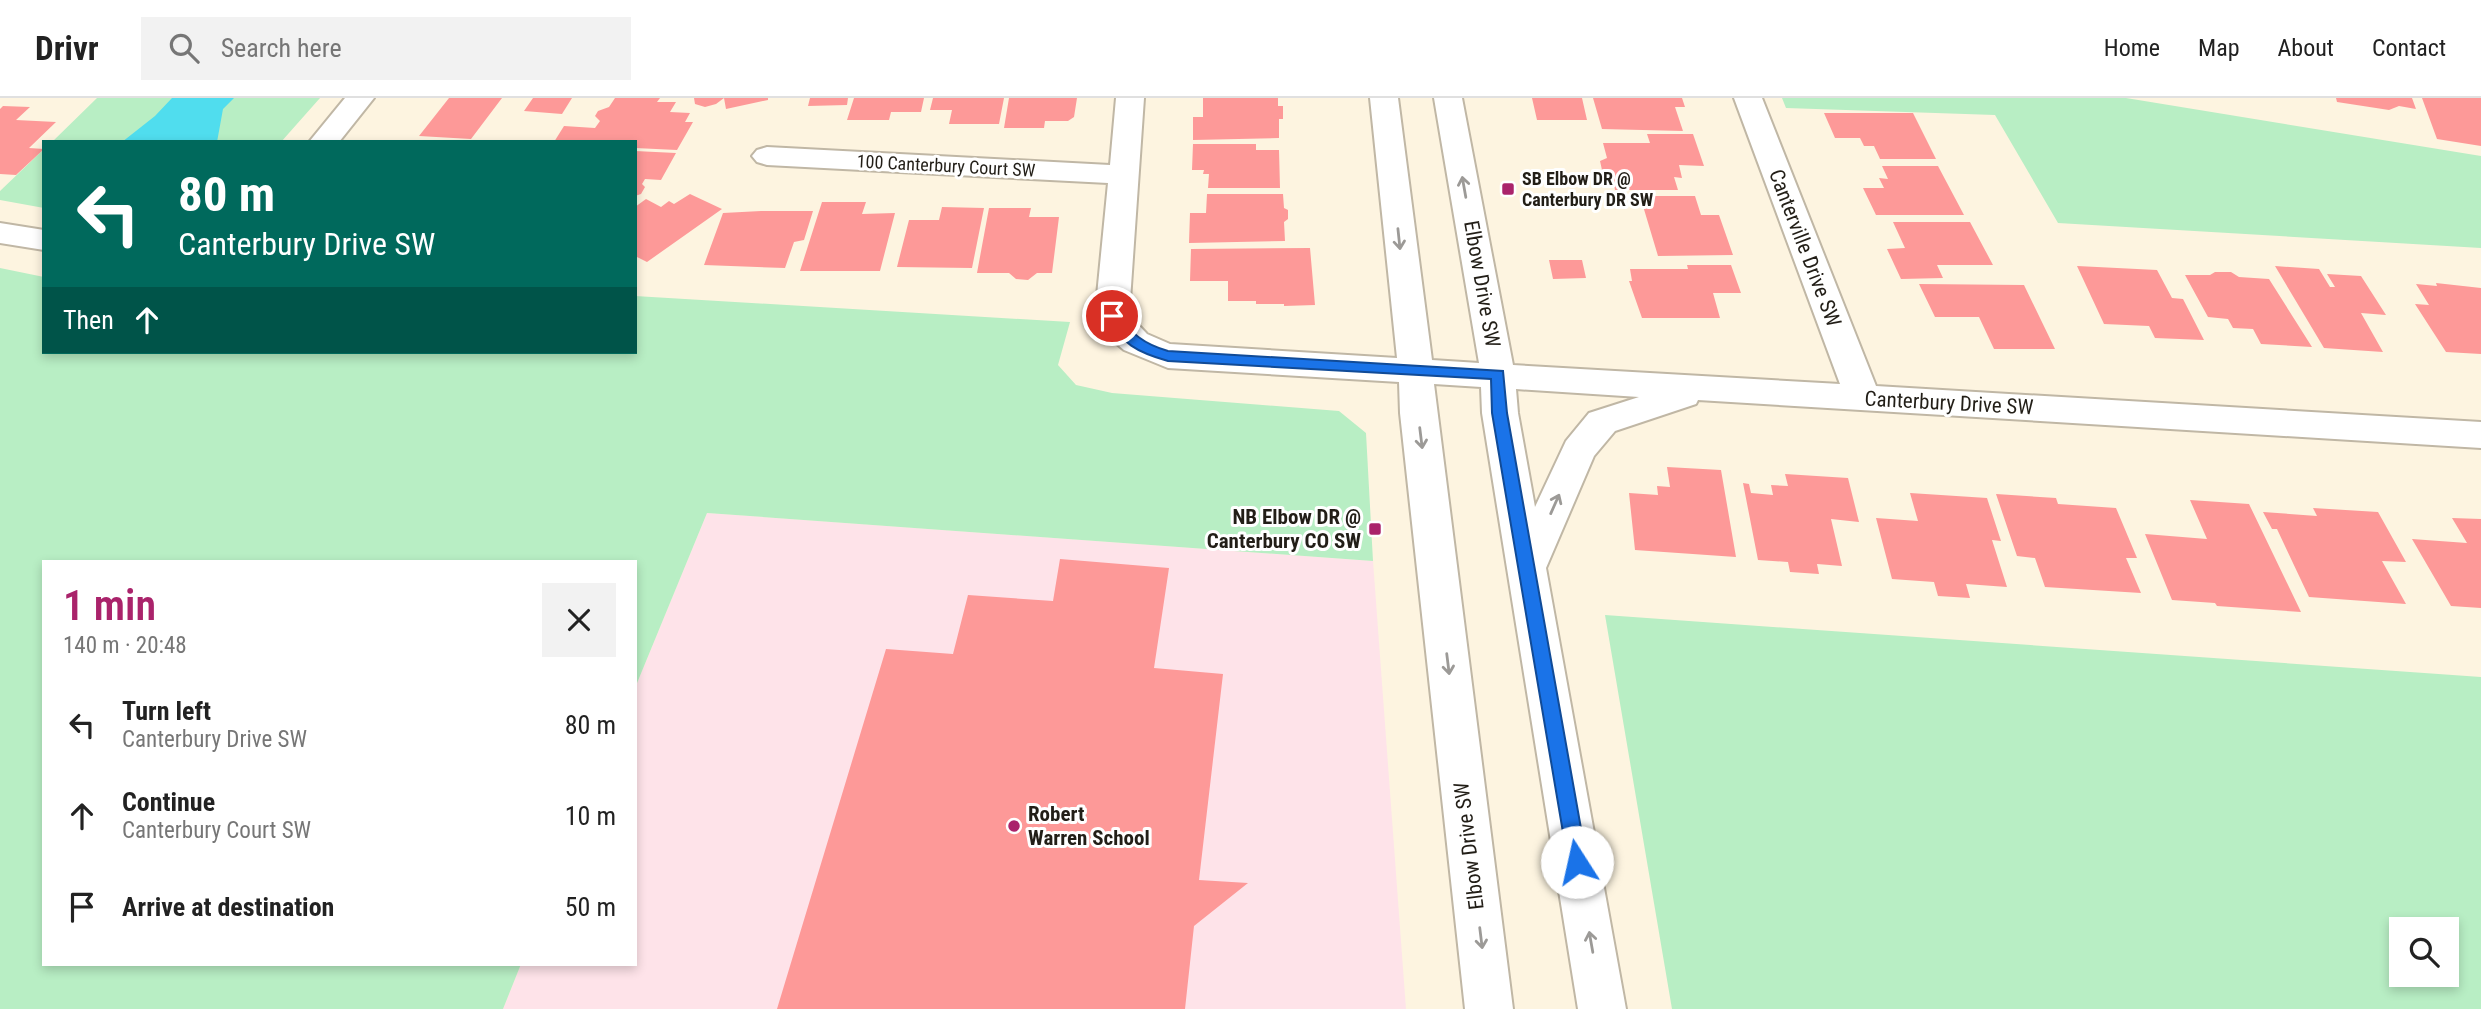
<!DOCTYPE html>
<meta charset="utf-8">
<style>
:root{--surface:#fff;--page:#f2f2f2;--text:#222;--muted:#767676;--line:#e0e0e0;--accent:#aa236b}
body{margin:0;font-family:"Roboto Condensed",sans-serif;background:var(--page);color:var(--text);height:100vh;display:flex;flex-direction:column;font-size:26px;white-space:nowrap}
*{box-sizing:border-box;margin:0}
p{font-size:23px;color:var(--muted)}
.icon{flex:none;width:38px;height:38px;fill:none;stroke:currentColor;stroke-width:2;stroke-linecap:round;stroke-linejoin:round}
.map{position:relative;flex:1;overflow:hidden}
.side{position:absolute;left:42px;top:462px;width:595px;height:406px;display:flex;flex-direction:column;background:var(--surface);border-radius:0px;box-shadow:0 4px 10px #0003}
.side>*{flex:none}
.guide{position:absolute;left:42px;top:42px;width:595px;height:214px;border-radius:0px;box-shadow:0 4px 10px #0003;background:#00695c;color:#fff;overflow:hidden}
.tools{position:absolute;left:2389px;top:819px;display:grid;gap:14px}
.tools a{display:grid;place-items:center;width:70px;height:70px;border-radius:0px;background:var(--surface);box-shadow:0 4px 10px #0003;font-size:35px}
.pin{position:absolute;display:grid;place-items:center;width:60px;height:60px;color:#fff;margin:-30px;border:4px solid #fff;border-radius:50%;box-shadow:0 2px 7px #0007}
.me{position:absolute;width:77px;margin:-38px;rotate:350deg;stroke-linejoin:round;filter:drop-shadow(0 0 5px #0008)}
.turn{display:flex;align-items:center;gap:24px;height:147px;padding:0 21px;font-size:32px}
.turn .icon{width:91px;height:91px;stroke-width:2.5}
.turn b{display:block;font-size:49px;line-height:60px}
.then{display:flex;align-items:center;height:66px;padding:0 21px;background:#0003;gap:14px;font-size:26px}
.round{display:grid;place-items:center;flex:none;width:74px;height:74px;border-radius:0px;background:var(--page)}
.overview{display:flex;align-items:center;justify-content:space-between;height:119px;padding:0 21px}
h1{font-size:42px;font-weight:600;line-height:52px;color:var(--accent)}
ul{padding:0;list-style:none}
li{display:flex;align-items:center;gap:21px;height:91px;padding:0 21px}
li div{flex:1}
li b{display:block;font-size:26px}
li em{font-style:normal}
header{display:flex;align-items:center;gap:42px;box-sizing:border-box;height:98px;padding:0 35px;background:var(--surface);border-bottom:2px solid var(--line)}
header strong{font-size:33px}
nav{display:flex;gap:38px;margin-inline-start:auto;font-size:24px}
.search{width:490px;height:63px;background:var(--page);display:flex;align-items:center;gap:18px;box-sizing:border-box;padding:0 24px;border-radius:0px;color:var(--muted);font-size:26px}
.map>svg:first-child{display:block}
.education{fill:#fee3e9}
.green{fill:#b8eec4;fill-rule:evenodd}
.water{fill:#50ddee}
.building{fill:#fd9998}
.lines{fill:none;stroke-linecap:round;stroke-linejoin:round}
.minor-casing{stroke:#c0b7a5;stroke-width:4}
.minor{fill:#fff;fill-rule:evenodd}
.oneway{stroke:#9c9a97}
.route{fill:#1a73e8;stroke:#114b97;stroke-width:2}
.poi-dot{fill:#aa236b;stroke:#fff;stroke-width:2.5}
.labels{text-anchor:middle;stroke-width:6;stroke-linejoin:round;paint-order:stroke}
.far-street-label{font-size:18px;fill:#221e17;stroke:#fff}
.far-poi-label{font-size:18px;font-weight:bold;fill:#221e17;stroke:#fff;text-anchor:start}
.street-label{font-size:21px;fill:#221e17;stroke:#fff}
.poi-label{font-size:21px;font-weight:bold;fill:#221e17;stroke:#fff;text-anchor:end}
</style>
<header>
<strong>Drivr</strong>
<div class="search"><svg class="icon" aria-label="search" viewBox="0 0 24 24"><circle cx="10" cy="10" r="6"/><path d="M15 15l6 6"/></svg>Search here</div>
<nav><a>Home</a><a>Map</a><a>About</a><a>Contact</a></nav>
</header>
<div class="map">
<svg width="2481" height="911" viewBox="0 0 2481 911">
<rect width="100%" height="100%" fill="#fdf4e0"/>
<path class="education" d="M707 415 1373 463 1406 911H503L521 866H635V590Z"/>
<path class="green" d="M97 0H320L281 44H52Z
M1782 0H2126L2481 58V150L2058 125 1995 17 1786 10Z
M44 51V110L0 102V93Z
M0 170 44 179V254H635V198L1070 224 1058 267 1076 287 1112 295 1339 313 1366 335 1373 463 707 415 635 590V464H44V866H521L503 911H0Z
M1605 517 2481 579V911H1672ZM2401 831H2446V877H2401Z"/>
<path class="water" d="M172 0H234L223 11 217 44H122L155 18Z"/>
<path class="building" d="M449 0H502L471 41 419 38Z
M533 0H572L562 16 524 13Z
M615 0H660L657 4H676L670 14 690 15 685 24H693L677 52 635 50V44H554L564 28 595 30 600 23 595 18 598 13 609 9Z
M694 0H724L716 6 705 9 695 6Z
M724 0H768V2L726 11Z
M810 0H848L847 7 808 8Z
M854 0H924L921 14H891L889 22H847Z
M933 0H1004L999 26H949L952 12H930Z
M1009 0H1077L1074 19 1068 23H1045L1044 30H1004Z
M1203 0H1278V8H1283V21H1279V40L1193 42V19H1203Z
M1532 0H1582L1587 22H1537Z
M1593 0H1682L1685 9H1675L1683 33 1602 31Z
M2336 0H2412L2416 11 2399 8 2389 12 2337 4Z
M2422 0H2481V48L2437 41Z
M3 8 30 9 16 22 56 24 29 50 44 51 16 77 0 76V11Z
M1824 15H1913L1936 61H1880L1874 48H1864L1860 40H1835Z
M1647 36H1693L1704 68 1679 67 1682 80 1674 79 1678 92H1615L1612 77 1602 72 1600 63 1607 60 1603 45H1650Z
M1193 46H1256V52H1279L1280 90H1208L1209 76H1203L1204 72H1192Z
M635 53 676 55 661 82 645 81 642 86 645 89 641 96 635 98Z
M1882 68H1938L1964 117H1876L1863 90H1884L1879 80 1888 81Z
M690 96 722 111 647 164 635 158V109L646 101 661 109 669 103 674 106Z
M1207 96H1283L1284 110 1288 112V121L1284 124 1285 143 1189 145 1190 115H1206Z
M1640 98H1695L1701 117H1719L1733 157 1658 158Z
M822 104H866L862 116 895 115 880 173H800Z
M942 109 984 110 972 170 897 169 909 122H939Z
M989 110H1031L1029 119H1059L1052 175H1037L1028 182 1016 181 1009 175H977Z
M761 113H813L804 142 794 144 785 170 704 167 723 115Z
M1893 124H1970L1993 167H1937L1943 180 1901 181 1887 151 1905 150Z
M1310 150 1315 207 1284 208V206H1256V203H1228V183H1190L1191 151Z
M1549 162H1582L1586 180 1553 181Z
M1687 167H1731L1741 195H1713L1720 220H1642L1629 183H1632L1630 171H1688Z
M2077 168 2157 172 2172 200 2183 201 2204 242 2155 240 2149 228 2104 226Z
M2275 168 2319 171 2330 189H2335L2327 176 2361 178 2386 217 2361 215 2383 254 2324 250Z
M2215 174H2231L2239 179 2269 181 2312 249 2261 246 2253 231 2233 230 2228 221 2208 219 2185 177H2210Z
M2436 185 2481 190V256L2446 254 2415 206 2429 207 2416 186 2437 188Z
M1919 186 2024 187 2055 251H1994L1979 219H1935Z
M1667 369 1721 372 1736 459 1635 452 1629 395 1658 397 1657 388 1670 389Z
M1785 376 1848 380 1859 424 1831 421 1842 468 1817 466 1819 476 1790 474 1788 464 1758 462 1743 385 1749 386 1751 395 1773 397 1771 387 1788 388Z
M1910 395 1987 400 2001 443 1992 442 2007 489 1966 486 1970 500 1938 498 1934 484 1892 481 1876 420 1918 423Z
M1996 396 2056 400 2058 406 2116 410 2137 460H2126L2141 495 2045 489 2035 460 2017 458Z
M2190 402 2249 406 2301 514 2217 508 2215 505 2172 502 2145 436 2207 441Z
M2313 410 2378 414 2406 464 2382 463 2406 506 2309 499 2277 431H2272L2263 414 2317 418Z
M2452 420 2481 421V510L2451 508 2412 441 2467 445Z
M1060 461 1169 470 1154 570 1223 576 1199 782 1248 785 1194 828 1185 911H777L886 551 953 556 968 497 1053 503Z"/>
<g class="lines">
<g class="minor-casing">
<path id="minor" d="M345 0H374L339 44H309Z
M1116 0H1144L1129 217 1147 236 1170 246 1397 260 1370 0H1398L1432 262 1479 265 1434 0H1462L1513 267 1840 286 1734 0H1762L1876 288 2481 324V350L1698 302 1696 306 1615 333 1594 358 1546 470 1626 911H1578L1482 315 1481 289 1434 286 1513 911H1465L1400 315 1399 284 1168 270 1124 252 1112 242 1095 218 1108 85 767 67 757 64 752 58 757 52 767 49 1110 67ZM1516 291 1639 299 1589 315 1566 343 1535 409 1518 315Z
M0 125 44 132V152L0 145Z"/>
</g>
<use href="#minor" class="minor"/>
</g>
<defs><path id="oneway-shaft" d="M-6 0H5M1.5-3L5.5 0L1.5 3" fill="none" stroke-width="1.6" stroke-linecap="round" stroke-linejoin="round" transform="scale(1.75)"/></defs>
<g class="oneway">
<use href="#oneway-shaft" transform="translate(1464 89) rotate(-100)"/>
<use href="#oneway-shaft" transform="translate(1399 141) rotate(84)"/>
<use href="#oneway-shaft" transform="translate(1421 340) rotate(83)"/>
<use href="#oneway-shaft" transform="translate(1555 406) rotate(-66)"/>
<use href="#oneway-shaft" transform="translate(1448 566) rotate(83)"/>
<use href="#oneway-shaft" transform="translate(1481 840) rotate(83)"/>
<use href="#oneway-shaft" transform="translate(1591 844) rotate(-100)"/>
</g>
<path class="route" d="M1112 213 1117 215C1131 236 1144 246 1168 253L1503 273 1507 315 1587 764 1584 770 1577 773 1571 770 1568 764 1492 315 1491 281 1168 263C1136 254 1123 246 1105 218Z"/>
<g class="poi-dot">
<rect x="1501" y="84" width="14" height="14" rx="3.5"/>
<rect x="1368" y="424" width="14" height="14" rx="3.5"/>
<circle cx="1014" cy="728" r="7"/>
</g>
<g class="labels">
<g class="far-street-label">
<text transform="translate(946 68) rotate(3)" y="6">100 Canterbury Court SW</text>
</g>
<g class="far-poi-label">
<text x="1522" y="87">SB Elbow DR @<tspan x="1522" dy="21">Canterbury DR SW</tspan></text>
</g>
<g class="street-label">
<text transform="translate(1805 150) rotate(69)" y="7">Canterville Drive SW</text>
<text transform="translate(1482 186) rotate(80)" y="7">Elbow Drive SW</text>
<text transform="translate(1949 305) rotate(3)" y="7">Canterbury Drive SW</text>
<text transform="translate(1469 748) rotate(-97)" y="7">Elbow Drive SW</text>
</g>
<g class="poi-label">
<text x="1361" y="426">NB Elbow DR @<tspan x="1361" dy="24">Canterbury CO SW</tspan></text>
<text x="1028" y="723" text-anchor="start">Robert<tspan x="1028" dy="24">Warren School</tspan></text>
</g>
</g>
</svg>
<div class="tools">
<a><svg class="icon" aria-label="search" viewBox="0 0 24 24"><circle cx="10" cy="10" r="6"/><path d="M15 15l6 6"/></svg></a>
</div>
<div class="pin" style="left:1112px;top:218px;background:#d93025"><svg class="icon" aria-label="arrive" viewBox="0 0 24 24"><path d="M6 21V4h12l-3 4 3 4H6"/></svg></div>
<svg class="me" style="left:1577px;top:764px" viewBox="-20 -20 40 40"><circle r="19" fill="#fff"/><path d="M0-13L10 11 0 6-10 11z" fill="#1a73e8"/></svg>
<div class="guide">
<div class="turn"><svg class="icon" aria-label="left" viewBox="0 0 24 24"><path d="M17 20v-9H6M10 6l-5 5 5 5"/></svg><div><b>80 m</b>Canterbury Drive SW</div></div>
<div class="then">Then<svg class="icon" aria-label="ahead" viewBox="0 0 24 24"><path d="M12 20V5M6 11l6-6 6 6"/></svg></div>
</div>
<section class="side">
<div class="overview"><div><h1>1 min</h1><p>140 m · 20:48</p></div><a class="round"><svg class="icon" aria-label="close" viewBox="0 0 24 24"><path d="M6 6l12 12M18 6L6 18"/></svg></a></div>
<ul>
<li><svg class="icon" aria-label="left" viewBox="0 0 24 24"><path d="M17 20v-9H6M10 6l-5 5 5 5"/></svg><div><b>Turn left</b><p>Canterbury Drive SW</p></div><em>80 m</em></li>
<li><svg class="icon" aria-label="ahead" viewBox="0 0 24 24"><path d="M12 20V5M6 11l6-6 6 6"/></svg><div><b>Continue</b><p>Canterbury Court SW</p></div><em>10 m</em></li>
<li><svg class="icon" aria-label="arrive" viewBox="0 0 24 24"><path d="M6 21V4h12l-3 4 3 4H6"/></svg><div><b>Arrive at destination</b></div><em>50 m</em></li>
</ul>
</section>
</div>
